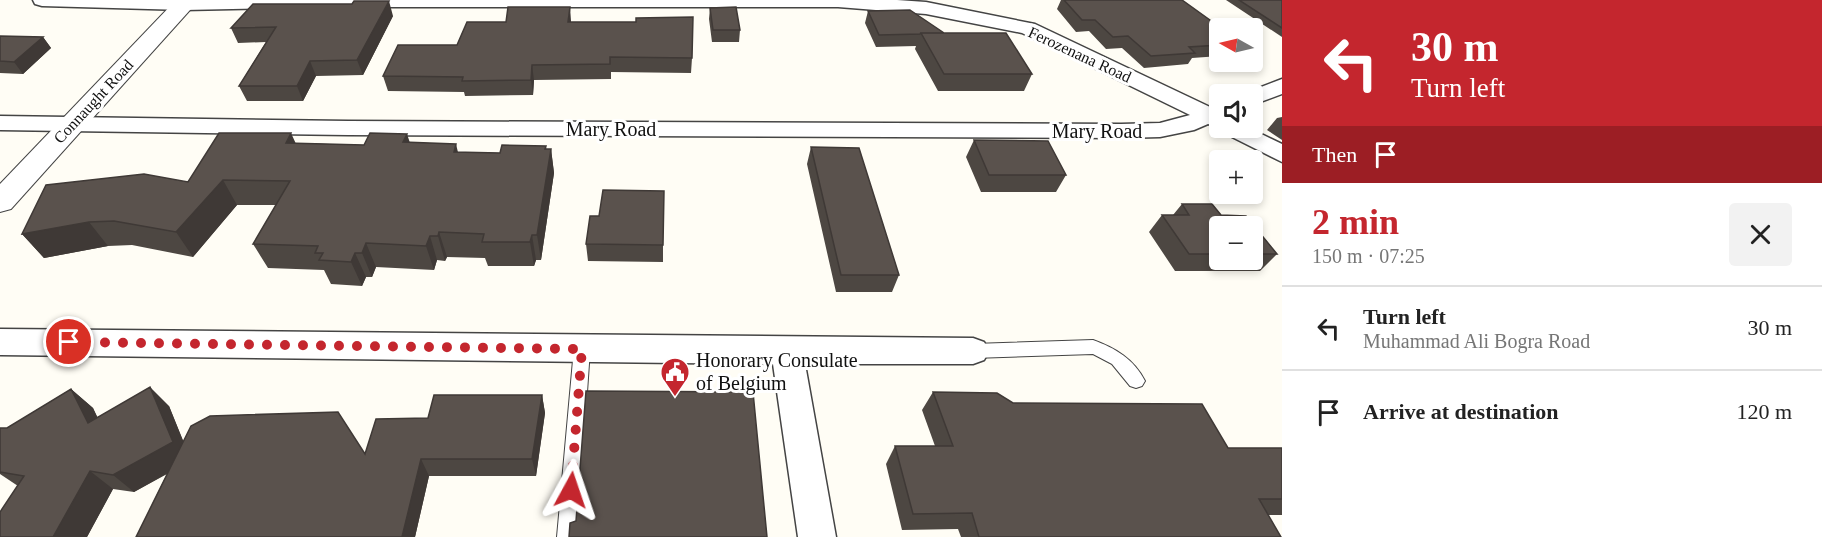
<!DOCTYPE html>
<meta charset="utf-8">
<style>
:root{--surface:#fff;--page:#f2f2f2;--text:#222;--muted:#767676;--line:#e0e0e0;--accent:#c4262e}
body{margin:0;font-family:Georgia,serif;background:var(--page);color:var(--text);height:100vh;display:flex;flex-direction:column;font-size:22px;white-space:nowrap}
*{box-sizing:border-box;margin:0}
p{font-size:20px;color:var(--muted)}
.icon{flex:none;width:33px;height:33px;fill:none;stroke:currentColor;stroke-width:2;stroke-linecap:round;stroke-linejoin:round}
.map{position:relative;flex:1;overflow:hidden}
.side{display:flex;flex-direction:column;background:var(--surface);width:540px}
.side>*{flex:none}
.guide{background:#c4262e;color:#fff;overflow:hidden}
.needle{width:39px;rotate:278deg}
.buttons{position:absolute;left:1209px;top:18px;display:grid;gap:12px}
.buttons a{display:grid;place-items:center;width:54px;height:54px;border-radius:6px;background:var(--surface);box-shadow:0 3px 9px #0003;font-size:30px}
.pin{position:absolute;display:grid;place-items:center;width:51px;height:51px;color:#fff;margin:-26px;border:3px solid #fff;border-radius:50%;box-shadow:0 2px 6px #0007}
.me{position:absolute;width:66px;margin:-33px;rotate:5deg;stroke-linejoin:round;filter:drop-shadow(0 0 4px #0008)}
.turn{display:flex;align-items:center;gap:21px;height:126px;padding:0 30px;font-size:27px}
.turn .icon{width:78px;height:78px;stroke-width:2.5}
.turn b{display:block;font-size:42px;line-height:51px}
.then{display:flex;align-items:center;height:57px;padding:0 30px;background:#0003;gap:12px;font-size:22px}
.round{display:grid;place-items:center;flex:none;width:63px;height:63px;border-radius:6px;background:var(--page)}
.head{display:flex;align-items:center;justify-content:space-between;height:102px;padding:0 30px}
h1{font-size:36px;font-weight:800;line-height:45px;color:var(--accent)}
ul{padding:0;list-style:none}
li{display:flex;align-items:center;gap:18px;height:84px;padding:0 30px;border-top:2px solid var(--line)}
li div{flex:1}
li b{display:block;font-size:22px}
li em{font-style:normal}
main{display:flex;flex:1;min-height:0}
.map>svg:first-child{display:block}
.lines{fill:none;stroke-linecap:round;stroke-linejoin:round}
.service-casing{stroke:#444;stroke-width:2}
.minor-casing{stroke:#444;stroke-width:3}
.tertiary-casing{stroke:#444;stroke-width:2}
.service{fill:#fff;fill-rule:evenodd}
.minor{fill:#fff;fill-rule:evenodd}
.tertiary{fill:#fff;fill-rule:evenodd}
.wall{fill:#4d4742;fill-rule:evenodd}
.shaded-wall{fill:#3f3936}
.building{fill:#5a524d;stroke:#3f3936;stroke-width:1.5}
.route{stroke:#c4262e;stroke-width:10;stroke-dasharray:0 18}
.labels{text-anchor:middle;stroke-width:6;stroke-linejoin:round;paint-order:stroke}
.far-street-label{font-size:16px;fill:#111;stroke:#fff}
.street-label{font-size:20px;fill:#111;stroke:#fff}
.poi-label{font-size:20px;fill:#111;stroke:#fff;text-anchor:start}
</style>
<main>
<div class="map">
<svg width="1282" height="537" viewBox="0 0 1282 537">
<rect width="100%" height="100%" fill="#fffdf5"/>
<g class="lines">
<g class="service-casing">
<path id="service" d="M1093 340C1115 348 1134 359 1145 381L1142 386 1136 388 1130 386 1112 364 1093 354 973 358 967 356 965 351 967 346 973 344Z
M582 342 588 344 590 349 577 537H557L574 349 576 344Z"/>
</g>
<g class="minor-casing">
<path id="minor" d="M33 0H897L926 2 1035 24 1210 107 1220 104V128H1249L1282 144V162L1224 133 1220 128 1208 124 1194 130 1160 137 1121 138 348 135 0 130V116L348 121 1121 124 1160 123 1190 115 1022 33 926 14 838 7H341L184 10 42 6 35 4Z
M1282 79V94L1252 105V94H1243Z
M0 329 973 338 984 342 989 351 984 360 973 364H805L836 537H798L773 364 0 355Z"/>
</g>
<g class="tertiary-casing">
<path id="tertiary" d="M176 0H199L11 209 0 212V184Z"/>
</g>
<use href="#service" class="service"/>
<use href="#minor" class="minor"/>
<use href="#tertiary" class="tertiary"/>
</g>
<path class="wall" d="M1061 0H1182L1220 28V56L1192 58 1188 64 1144 68 1122 48 1106 49 1089 31 1076 32 1057 9Z
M1226 0H1282V37Z
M710 8 740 30 739 42H712L709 19Z
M868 11 944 33 1032 74 1024 91H938L915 49 916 46 876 47 865 23Z
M393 16 363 75 316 76 303 101H247L239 86 266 42 238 43 231 28Z
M571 22 692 58 691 73 611 72V79L534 80 533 95 465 96 464 92 388 91 383 76 457 45Z
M0 36 43 37 51 48 23 74 0 73Z
M1282 117V140L1267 130 1277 118Z
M974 140 1066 175 1056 192H981L966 157Z
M296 143 364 145 410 143 458 152 500 153 551 149 554 173 541 260H536L534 266H488L485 258 447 257 445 261 437 260 434 270 376 267 372 277H366L362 286 331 284 324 270 268 268 253 244 276 205H237L193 257 132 245 108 246 44 258 22 234 188 182Z
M811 147 899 275 892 292H836L807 164Z
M1182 204H1212L1221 215 1246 216 1277 254 1260 271H1175L1149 232 1162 215H1173ZM1220 226H1252V260H1220Z
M586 244 663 245V262L588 261Z
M71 389 93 408 97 417 169 406 183 441 365 454 428 418 542 395 545 413 536 476H429L415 537H136L167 474 134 492 113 489 87 537H0L18 486 0 474V428H7Z
M933 392 1013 403 1228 448H1282V515H1268L1281 537H961L958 529 902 530 886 464 895 446H935L922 410Z"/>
<path class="shaded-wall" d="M389 1 393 16 363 75 357 60Z
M570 7 571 21 570 37 568 22Z
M43 37 51 48 23 74 14 62Z
M310 61 316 76 303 101 297 86Z
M532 65 534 80 533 95 531 80Z
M291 133 302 157 286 143Z
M407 134 415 158 403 142Z
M456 144 462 169 454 152Z
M546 146 548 165 551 149 554 173 541 260 537 235Z
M223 180 237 205 193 257 176 232Z
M89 222 108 246 44 258 22 234Z
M439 232 447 257 445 261 438 236Z
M532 235 536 260 534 266 530 242Z
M430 236 437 260 434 270 426 246Z
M366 243 376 267 372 277 362 253Z
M355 253 366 277 362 286 351 262Z
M150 387 169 406 191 460 134 492 113 475Z
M71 389 93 408 109 441 88 423Z
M542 395 545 413 536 476 532 459Z
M421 459 429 476 415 537H402Z
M90 471 113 489 87 537H53Z"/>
<path class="building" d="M1064 0H1182L1221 28H1220V45L1189 47 1195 53 1151 56 1128 36 1113 37 1095 20H1082Z
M1239 0H1282V28Z
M354 1H389L357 60 310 61 297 86H239L276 27 231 28 253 4H352Z
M508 7H570L568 22H636V18L693 17 692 58 610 57V64L532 65 531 80 462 81 463 77 383 76 398 45H457L467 22H506Z
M736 7 740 30H713L710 8Z
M910 10 944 33H921L920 34 879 35 868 11Z
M921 33H1006L1032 74H944Z
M0 36 43 37 14 62 0 61Z
M219 133H291L286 143 364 145 370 133 407 134 403 142 456 144 454 152 500 153 502 145 546 146 545 149H551L537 235H532L530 242H482L484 234 439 232 438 236H430L426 246 366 243 362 253H355L351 262 319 260 323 253H315L318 246 253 244 290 181 223 180 176 232 114 221 89 222 22 234 46 185 144 174 188 182Z
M974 140 1048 141 1066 175H989Z
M811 147 859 148 899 275H841Z
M603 190 664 191 663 245 586 244 590 216H599Z
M1182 204H1212L1221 215 1246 216 1277 254H1252V226H1220V254H1189L1162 215H1189Z
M150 387 173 442 113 475 90 471 53 537H0V512L24 476 0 472V428H7L71 389 88 423Z
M586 391 753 392 767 537H569L570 523 576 521Z
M933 392 997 393 1013 403 1202 404 1228 448H1282V499H1259L1281 537H979L972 513 913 514 895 446H953Z
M434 395H542L532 459H421L402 537H136L191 426 210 416 338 412 365 454 376 419 428 418Z"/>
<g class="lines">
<path class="route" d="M69 342 582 349 571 490"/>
</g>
<defs>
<g id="civic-pin" transform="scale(1.5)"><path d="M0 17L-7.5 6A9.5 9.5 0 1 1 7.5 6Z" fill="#c4262e" stroke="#fff"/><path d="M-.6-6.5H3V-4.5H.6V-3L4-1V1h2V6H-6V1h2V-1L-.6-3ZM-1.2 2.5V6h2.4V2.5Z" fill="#fff"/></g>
</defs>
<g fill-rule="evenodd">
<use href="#civic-pin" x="675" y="372"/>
</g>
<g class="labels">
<g class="far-street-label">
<text transform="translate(1080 54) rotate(25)" y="6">Ferozenana Road</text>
<text transform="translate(93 101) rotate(-47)" y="6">Connaught Road</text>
</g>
<g class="street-label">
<text x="611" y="136">Mary Road</text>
<text x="1097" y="138">Mary Road</text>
</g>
<g class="poi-label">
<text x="696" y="367">Honorary Consulate<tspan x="696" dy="23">of Belgium</tspan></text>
</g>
</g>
</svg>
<div class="buttons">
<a><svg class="needle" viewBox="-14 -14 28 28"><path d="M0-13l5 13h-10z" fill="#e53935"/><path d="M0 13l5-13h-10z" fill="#767676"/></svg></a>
<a><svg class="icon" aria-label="sound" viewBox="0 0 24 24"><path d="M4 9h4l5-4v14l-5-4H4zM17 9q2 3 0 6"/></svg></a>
<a>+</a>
<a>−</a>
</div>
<div class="pin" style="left:69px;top:342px;background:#d93025"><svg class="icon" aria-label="arrive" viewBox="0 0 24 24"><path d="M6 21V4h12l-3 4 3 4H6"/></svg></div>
<svg class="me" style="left:571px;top:490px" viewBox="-20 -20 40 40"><path d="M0-17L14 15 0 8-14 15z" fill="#c4262e" stroke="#fff" stroke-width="4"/></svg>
</div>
<section class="side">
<div class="guide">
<div class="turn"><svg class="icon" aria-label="left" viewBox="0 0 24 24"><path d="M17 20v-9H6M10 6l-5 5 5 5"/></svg><div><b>30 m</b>Turn left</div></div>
<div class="then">Then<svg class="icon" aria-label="arrive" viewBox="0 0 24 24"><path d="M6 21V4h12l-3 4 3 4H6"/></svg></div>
</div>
<div class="head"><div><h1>2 min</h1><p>150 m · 07:25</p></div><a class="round"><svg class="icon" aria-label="close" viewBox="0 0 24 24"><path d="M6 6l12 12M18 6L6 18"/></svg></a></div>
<ul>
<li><svg class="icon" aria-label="left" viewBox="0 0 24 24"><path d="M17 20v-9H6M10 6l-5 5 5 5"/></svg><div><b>Turn left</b><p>Muhammad Ali Bogra Road</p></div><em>30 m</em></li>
<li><svg class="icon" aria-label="arrive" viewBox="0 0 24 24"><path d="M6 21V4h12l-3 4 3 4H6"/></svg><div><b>Arrive at destination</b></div><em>120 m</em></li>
</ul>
</section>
</main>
